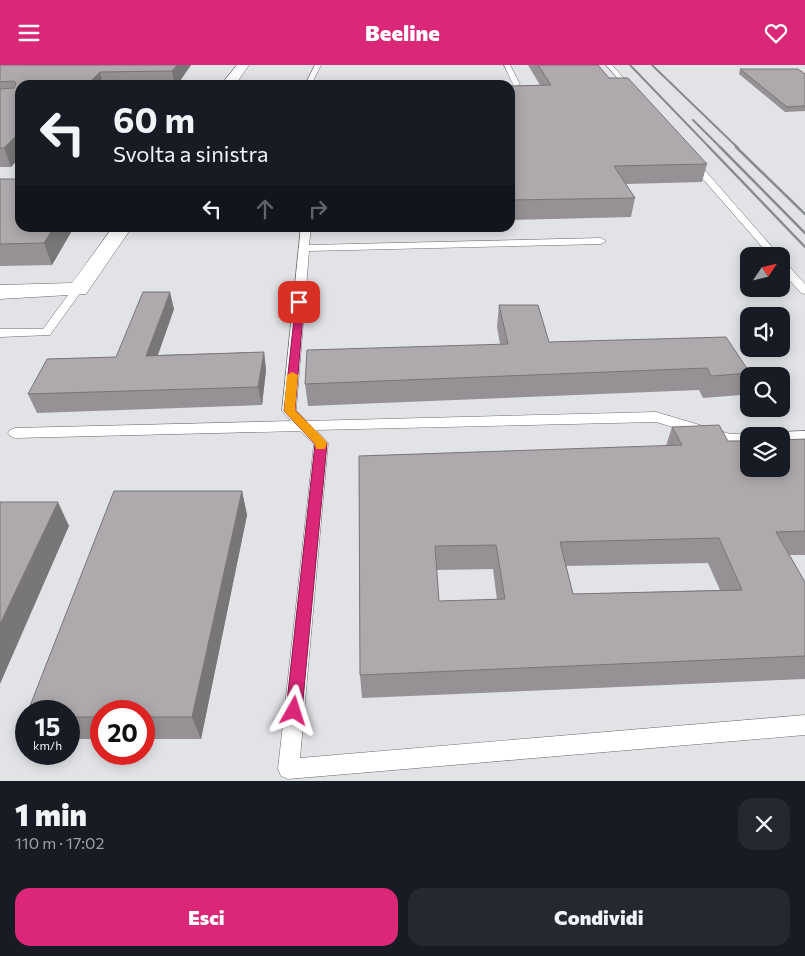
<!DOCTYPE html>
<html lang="it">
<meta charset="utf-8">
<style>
:root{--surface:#171b24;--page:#242831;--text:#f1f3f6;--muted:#9ea1a6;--accent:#db2777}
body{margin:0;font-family:Commissioner,sans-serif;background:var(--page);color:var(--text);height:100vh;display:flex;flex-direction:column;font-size:19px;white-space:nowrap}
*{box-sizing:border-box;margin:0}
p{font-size:16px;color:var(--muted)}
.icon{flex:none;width:28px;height:28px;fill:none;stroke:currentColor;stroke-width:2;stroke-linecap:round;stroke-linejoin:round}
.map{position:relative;height:716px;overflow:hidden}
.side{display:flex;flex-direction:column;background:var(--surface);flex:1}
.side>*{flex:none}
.top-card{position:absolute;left:15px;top:15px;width:500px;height:152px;border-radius:15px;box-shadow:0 2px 12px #0003;background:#171b24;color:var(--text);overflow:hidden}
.needle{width:32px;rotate:55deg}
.controls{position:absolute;left:740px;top:182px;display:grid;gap:10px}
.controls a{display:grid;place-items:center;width:50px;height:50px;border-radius:10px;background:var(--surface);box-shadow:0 2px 12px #0003;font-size:25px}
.speed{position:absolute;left:15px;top:635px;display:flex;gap:10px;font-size:25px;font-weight:700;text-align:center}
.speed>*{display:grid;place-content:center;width:65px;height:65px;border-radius:50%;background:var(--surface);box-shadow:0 2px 12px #0003;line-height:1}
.speed small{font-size:12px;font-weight:400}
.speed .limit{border:8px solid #d22;background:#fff;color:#111}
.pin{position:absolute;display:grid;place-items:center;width:42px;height:42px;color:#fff;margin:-21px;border-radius:10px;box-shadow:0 2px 8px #0006}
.me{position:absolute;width:55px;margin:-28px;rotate:6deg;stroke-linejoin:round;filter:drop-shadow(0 0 4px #0008)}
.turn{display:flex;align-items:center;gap:18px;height:105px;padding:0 15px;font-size:22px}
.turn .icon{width:65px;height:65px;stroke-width:2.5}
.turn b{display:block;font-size:35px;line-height:42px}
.lanes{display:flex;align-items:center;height:48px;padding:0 15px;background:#0003;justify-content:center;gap:25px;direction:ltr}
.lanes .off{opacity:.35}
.round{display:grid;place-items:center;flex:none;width:52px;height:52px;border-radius:15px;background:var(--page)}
.head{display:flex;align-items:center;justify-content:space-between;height:85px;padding:0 15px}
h1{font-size:30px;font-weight:800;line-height:38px}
.primary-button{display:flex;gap:10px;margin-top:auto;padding:10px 15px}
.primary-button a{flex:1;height:58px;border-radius:15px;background:var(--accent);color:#fff;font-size:20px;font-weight:800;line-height:58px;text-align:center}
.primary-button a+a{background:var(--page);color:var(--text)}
header{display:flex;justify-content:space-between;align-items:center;height:65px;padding:0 15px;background:var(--accent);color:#fff;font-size:22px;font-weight:800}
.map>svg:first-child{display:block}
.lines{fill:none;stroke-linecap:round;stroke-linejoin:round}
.lane-casing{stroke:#67696d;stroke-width:1}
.street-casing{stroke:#67696d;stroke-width:1}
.lane{fill:#fff;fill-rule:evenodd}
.street{fill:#fff;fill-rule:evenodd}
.rail-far1{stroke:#898a8d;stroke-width:2}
.rail{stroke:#898a8d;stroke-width:2.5}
.wall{fill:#959194;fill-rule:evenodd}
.shaded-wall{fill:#797678}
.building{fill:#ada9ac;stroke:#797678;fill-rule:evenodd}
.route{fill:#db2777;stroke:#8e194d}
.slow{fill:#f59e0b}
</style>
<header><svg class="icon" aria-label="menu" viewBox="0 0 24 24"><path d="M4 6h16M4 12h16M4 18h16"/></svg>Beeline<svg class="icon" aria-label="heart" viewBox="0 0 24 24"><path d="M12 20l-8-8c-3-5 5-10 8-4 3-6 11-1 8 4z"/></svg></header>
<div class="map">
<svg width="805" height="716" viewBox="0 0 805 716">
<rect width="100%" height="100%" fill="#e1e3e7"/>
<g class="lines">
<g class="lane-casing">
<path id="lane" d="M315 0H321L311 20H305Z
M504 0H510L520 19 510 27V22L513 19Z
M606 0H612L634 25V27H630Z
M689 94H695L780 191H770L689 98Z
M301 162H311L309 180 601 173 606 176 601 179 309 186 296 345 307 356 656 347 730 369 749 368 755 371H749V378L730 379 656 357 316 365 328 378 300 693 805 650V670L288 714 281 711 278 704 314 379 300 366 15 373 10 371 8 368 10 365 15 363 291 356 282 346Z
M781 196 785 197 805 219V229L801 228 781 206Z
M78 221 83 224 50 270 0 272V264H43L74 222Z
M805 366V376L781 377V371H774L781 367Z"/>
</g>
<g class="street-casing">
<path id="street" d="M237 0H249L235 20H221Z
M113 162H132L86 229 0 234V220L72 218Z"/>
</g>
<use href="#lane" class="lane"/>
<use href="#street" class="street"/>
<path class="rail-far1" d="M630 0 710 83
M652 0 738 83
M693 55 721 83"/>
<path class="rail" d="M709 82 805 182
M720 82 805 168
M736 82 805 149"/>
</g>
<path class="wall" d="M0 0H191L177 20H20V92L11 102H0Z
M528 0H598L609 13 707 99 702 117 626 119 635 133 631 152 510 155V21L540 20Z
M740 4 805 9V46L785 47 739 9Z
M0 114 20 162H74L52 200 0 201Z
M499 240 549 277 750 308 741 330 703 333 699 325 308 341 305 319 500 279 497 262Z
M174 244 158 290 264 287 266 305 262 340 37 348 28 329 116 292Z
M672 362 728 376 805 374V490H789L805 517V614L362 633 360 610 359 391 666 381ZM708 498 720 525 573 529 566 501ZM493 504 497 535 439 536 436 505Z
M242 426 247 450 201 674H144V646H101V674H69V646Z"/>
<path class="shaded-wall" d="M177 0H191L177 20H175L172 6Z
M100 7 103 20H87Z
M20 67V92L11 102 4 83Z
M54 162H74L52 200 44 178Z
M170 227 174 244 151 309 146 291Z
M264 287 266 305 262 340 258 322Z
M242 426 247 450 201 674 192 652Z
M58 437 69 461 0 619V559Z"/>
<path class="building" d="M0 0H177L172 6 100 7 87 20H20V67L4 83H0V24L14 23 16 18 14 16 0 17Z
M538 0H598L609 13H628L707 99 614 101 635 133 510 135V21L551 20Z
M740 4H798L805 9V41L787 42Z
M0 114H20V162H54L44 178 0 179Z
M143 227H170L146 291 264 287 258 322 28 329 47 294 116 292Z
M499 240H538L549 277 726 272 750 308 711 311 707 303 305 319 307 285 508 279Z
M719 360 728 376H749V404H781V375L805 374V466L776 467 805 517V591L360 610 359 391 682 380 672 362ZM719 473 742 525 573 529 560 477ZM496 480 505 534 439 536 435 481Z
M114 426H242L192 652H144V646H101V652H69V646H28Z
M0 437H58L0 559Z"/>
<path class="route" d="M296 235H303L304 237 295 345 327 378 302 646 300 652 294 654 288 652 286 646 315 379 284 346Z"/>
<path class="slow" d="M292 307 298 310 295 345 325 375 327 378 325 384H316L315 379 284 346 287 310Z"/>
</svg>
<div class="controls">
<a><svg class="needle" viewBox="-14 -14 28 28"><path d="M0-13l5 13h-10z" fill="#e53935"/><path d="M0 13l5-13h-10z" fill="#9ea1a6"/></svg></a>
<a><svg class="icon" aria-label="sound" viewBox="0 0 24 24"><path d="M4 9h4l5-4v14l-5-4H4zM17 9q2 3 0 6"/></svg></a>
<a><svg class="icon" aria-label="search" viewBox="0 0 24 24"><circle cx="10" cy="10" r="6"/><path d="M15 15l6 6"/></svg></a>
<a><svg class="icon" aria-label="layers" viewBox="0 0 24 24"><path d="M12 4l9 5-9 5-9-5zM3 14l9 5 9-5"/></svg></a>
</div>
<div class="speed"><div>15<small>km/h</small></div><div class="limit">20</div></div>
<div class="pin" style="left:299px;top:237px;background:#d93025"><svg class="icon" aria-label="arrive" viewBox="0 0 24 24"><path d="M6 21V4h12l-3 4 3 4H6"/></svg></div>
<svg class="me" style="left:294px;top:646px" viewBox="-20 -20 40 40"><path d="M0-17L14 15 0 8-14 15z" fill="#db2777" stroke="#fff" stroke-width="4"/></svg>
<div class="top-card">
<div class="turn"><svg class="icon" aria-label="left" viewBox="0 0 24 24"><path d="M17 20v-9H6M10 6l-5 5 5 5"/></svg><div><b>60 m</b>Svolta a sinistra</div></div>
<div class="lanes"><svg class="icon" aria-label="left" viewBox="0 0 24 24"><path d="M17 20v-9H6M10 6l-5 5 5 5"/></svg><svg class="icon off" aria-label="ahead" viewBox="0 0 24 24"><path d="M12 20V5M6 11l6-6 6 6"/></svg><svg class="icon off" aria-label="right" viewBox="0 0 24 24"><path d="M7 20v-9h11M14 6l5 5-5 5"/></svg></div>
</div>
</div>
<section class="side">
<div class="head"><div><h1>1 min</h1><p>110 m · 17:02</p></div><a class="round"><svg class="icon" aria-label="close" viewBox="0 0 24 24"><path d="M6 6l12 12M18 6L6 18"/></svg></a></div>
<div class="primary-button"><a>Esci</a><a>Condividi</a></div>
</section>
